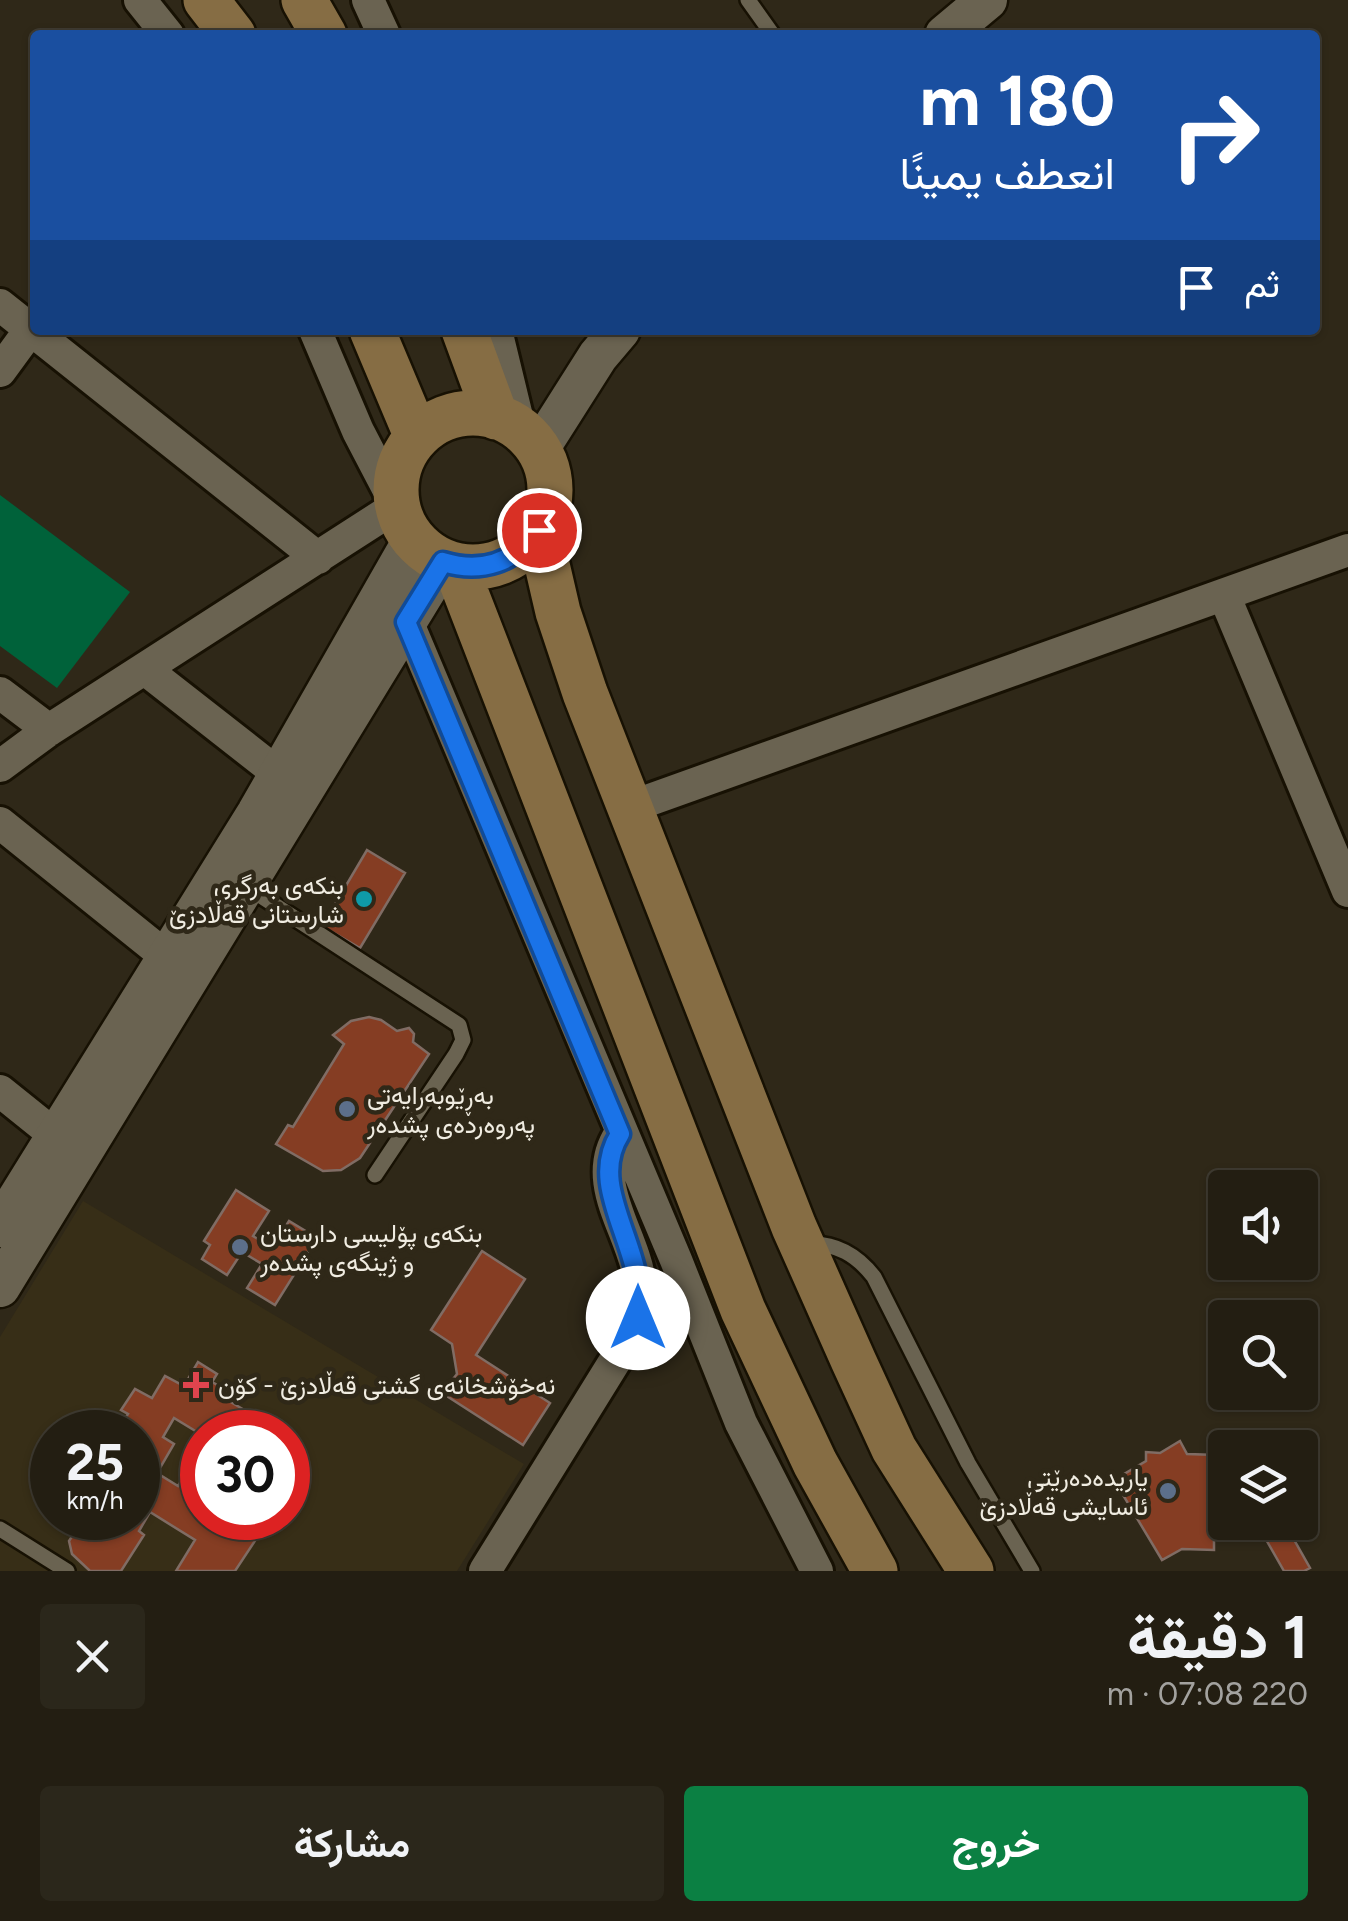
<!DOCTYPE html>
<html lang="ar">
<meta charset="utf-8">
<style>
:root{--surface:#231e12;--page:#2b271b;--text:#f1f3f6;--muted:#a3a29f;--line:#403c32;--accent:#0b8043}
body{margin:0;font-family:Figtree,Vazirmatn,sans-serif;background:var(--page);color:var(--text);direction:rtl;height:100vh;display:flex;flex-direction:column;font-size:38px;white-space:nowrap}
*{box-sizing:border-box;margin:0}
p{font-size:32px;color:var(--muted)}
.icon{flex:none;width:55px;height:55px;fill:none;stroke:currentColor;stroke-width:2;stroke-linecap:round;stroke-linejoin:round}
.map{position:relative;height:1571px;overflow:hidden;direction:ltr}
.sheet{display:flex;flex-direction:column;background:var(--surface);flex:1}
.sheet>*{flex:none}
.banner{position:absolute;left:30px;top:30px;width:1290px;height:305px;border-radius:10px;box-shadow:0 2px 8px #0004,0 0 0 2px var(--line);direction:rtl;background:#1a4fa0;color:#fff;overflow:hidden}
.fabs{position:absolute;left:1208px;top:1170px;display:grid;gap:20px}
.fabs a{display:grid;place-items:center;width:110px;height:110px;border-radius:10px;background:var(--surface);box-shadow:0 2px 8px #0004,0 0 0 2px var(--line);font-size:50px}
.speed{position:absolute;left:30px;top:1410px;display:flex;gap:20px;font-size:50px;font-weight:700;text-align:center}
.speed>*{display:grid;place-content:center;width:130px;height:130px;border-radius:50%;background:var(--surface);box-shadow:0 2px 8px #0004,0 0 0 2px var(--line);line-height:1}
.speed small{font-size:25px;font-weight:400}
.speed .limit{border:15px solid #d22;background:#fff;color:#111}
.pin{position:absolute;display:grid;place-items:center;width:85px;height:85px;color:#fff;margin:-42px;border:5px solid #fff;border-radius:50%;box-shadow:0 2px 10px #0007}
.me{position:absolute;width:110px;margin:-55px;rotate:0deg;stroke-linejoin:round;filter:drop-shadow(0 0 8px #0008)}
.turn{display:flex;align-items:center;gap:35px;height:210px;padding:0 40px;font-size:45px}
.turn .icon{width:130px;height:130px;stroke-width:2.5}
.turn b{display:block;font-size:70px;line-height:85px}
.then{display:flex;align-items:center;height:95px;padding:0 40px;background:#0003;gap:20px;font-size:38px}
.round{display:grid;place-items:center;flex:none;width:105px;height:105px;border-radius:10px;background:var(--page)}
.summary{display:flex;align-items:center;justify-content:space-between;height:170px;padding:0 40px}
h1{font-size:60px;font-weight:700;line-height:75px}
.button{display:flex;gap:20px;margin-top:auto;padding:20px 40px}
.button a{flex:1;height:115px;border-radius:10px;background:var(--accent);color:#fff;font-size:40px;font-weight:700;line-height:115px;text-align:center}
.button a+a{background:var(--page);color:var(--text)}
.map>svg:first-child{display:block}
.built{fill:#372e17;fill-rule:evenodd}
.green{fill:#00623a}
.building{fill:#853d23;stroke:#806c64;stroke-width:2.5}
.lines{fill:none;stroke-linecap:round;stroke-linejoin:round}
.service-casing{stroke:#171103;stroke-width:20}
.minor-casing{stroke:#171103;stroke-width:38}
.tertiary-casing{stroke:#171103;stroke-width:45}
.secondary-casing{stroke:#171103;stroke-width:50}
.service{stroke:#6a6351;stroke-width:15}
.minor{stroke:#6a6351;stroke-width:32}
.tertiary{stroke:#6a6351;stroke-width:40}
.secondary{stroke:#866d44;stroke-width:45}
.route-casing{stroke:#114b97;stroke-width:25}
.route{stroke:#1a73e8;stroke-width:18}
.culture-dot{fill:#0f9aa8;stroke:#2f2818;stroke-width:4}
.service-dot{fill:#5c6f8a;stroke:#2f2818;stroke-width:4}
.health-dot{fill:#e0444e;stroke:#2f2818;stroke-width:4}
.labels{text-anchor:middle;stroke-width:9;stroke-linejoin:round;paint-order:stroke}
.poi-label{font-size:25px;fill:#f0ece1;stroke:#2f2818;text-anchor:start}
</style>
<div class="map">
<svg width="1348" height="1571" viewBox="0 0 1348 1571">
<rect width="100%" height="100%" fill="#2f2818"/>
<path class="built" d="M83 1201 524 1464 457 1571H0V1337ZM52 1432H138V1518H52ZM202 1432H288V1518H202Z"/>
<path class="green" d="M0 495 130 592 57 688 0 646Z"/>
<path class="building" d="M367 850 405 873 360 948 322 926Z
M369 1017 381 1020 397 1031 409 1028 414 1034 413 1042 429 1054 360 1158 341 1170 323 1171 276 1144 288 1125 293 1127 344 1044 333 1035 351 1021Z
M236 1190 269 1211 253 1236 272 1248 289 1221 317 1238 275 1305 247 1288 262 1264 242 1252 227 1275 202 1259 210 1245 204 1241Z
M482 1251 525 1279 476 1355 550 1403 523 1445 442 1393 457 1374 452 1344 431 1330Z
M198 1362 217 1374 212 1382 223 1388 219 1395 268 1424 263 1432 202 1435 174 1418 163 1437 174 1444 157 1473 178 1486 202 1445V1518H270L235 1571H176L195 1540 150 1512 139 1531 144 1535 121 1571H90L72 1554 69 1541 84 1518H138V1432H116L128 1414 121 1410 135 1389 152 1398 165 1376 184 1386Z
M1180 1441 1187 1454 1217 1455 1215 1501 1227 1522 1214 1530V1550L1182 1549 1162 1560 1114 1480 1146 1461V1452L1160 1453Z
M1256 1522H1284L1310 1568 1304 1571H1284Z"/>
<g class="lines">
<g class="service-casing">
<path id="service" d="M748 0 773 35
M247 887 459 1025 463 1040 456 1054 375 1175
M809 1244C837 1243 857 1255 874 1277L968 1463 1032 1571
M0 1529 67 1571"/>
</g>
<g class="minor-casing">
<path id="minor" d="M140 0 168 35
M368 0 384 35
M0 305 318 558
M496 330 520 429
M0 371 30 330
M1224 595 1348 891
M407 621 676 1260 741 1423 817 1571
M146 670 280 775
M0 693 49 730
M0 766 49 730 397 506 358 431 315 330
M630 807 1348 550
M0 823 168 958
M0 1091 56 1136
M485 1571 631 1335C638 1317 643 1300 640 1282 633 1231 588 1183 620 1134"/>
</g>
<g class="tertiary-casing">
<path id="tertiary" d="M945 35 987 0
M539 449 598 356 620 330
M0 1227 257 813 413 540
M0 1287 443 562"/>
</g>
<g class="secondary-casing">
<path id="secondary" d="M206 0 233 35
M304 0 324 35
M372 330 417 437
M464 330 496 417
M396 490a77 77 0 1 1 154 0a77 77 0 1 1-154 0Z
M539 530 558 612 585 693 794 1227 854 1362 894 1449 971 1571
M455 565 743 1310 815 1463 875 1571"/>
</g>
<use href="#service" class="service"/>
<use href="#minor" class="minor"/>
<use href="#tertiary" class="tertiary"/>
<use href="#secondary" class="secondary"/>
</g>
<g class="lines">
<g class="route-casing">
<path id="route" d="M539 530C515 562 482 574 443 562L406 622 620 1134C584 1190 650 1251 638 1318"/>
</g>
<use href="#route" class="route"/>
</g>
<circle class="culture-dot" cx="364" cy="899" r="10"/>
<g class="service-dot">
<circle cx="347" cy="1109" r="10"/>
<circle cx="240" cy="1247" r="10"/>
<circle cx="1168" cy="1491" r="10"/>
</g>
<path class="health-dot" d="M191 1370h10v10h10v10h-10v10h-10v-10h-10v-10h10z"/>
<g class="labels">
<g class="poi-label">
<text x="344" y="894" text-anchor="end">بنکەی بەرگری<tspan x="344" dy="29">شارستانی قەڵادزێ</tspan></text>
<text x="367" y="1104">بەڕێوبەرایەتی<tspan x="367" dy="29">پەروەردەی پشدەر</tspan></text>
<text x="260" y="1242">بنکەی پۆلیسی دارستان<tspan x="260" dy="29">و ژینگەی پشدەر</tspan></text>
<text x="218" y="1394">نەخۆشخانەی گشتی قەڵادزێ - کۆن</text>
<text x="1148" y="1486" text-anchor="end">یاریدەدەرێتی<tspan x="1148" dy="29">ئاسایشی قەڵادزێ</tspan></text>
</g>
</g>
</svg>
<div class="fabs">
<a><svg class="icon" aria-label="sound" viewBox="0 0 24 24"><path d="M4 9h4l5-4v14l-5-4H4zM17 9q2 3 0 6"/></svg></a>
<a><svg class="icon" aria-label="search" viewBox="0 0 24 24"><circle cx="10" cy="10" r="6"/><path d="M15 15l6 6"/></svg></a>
<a><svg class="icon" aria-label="layers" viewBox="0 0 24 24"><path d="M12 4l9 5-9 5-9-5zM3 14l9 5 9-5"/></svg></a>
</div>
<div class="speed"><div>25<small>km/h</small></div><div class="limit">30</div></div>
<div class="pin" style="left:539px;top:530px;background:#d93025"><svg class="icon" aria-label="arrive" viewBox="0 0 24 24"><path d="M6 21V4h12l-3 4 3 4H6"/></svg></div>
<svg class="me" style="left:638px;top:1318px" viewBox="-20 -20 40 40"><circle r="19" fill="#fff"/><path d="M0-13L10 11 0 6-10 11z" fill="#1a73e8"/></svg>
<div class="banner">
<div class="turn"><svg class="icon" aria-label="right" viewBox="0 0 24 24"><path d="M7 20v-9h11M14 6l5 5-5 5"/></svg><div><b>180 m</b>انعطف يمينًا</div></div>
<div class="then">ثم<svg class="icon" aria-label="arrive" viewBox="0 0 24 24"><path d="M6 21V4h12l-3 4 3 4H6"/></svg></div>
</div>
</div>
<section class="sheet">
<div class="summary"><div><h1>1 دقيقة</h1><p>220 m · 07:08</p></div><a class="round"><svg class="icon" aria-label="close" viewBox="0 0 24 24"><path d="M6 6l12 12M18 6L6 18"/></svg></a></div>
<div class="button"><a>خروج</a><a>مشاركة</a></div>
</section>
